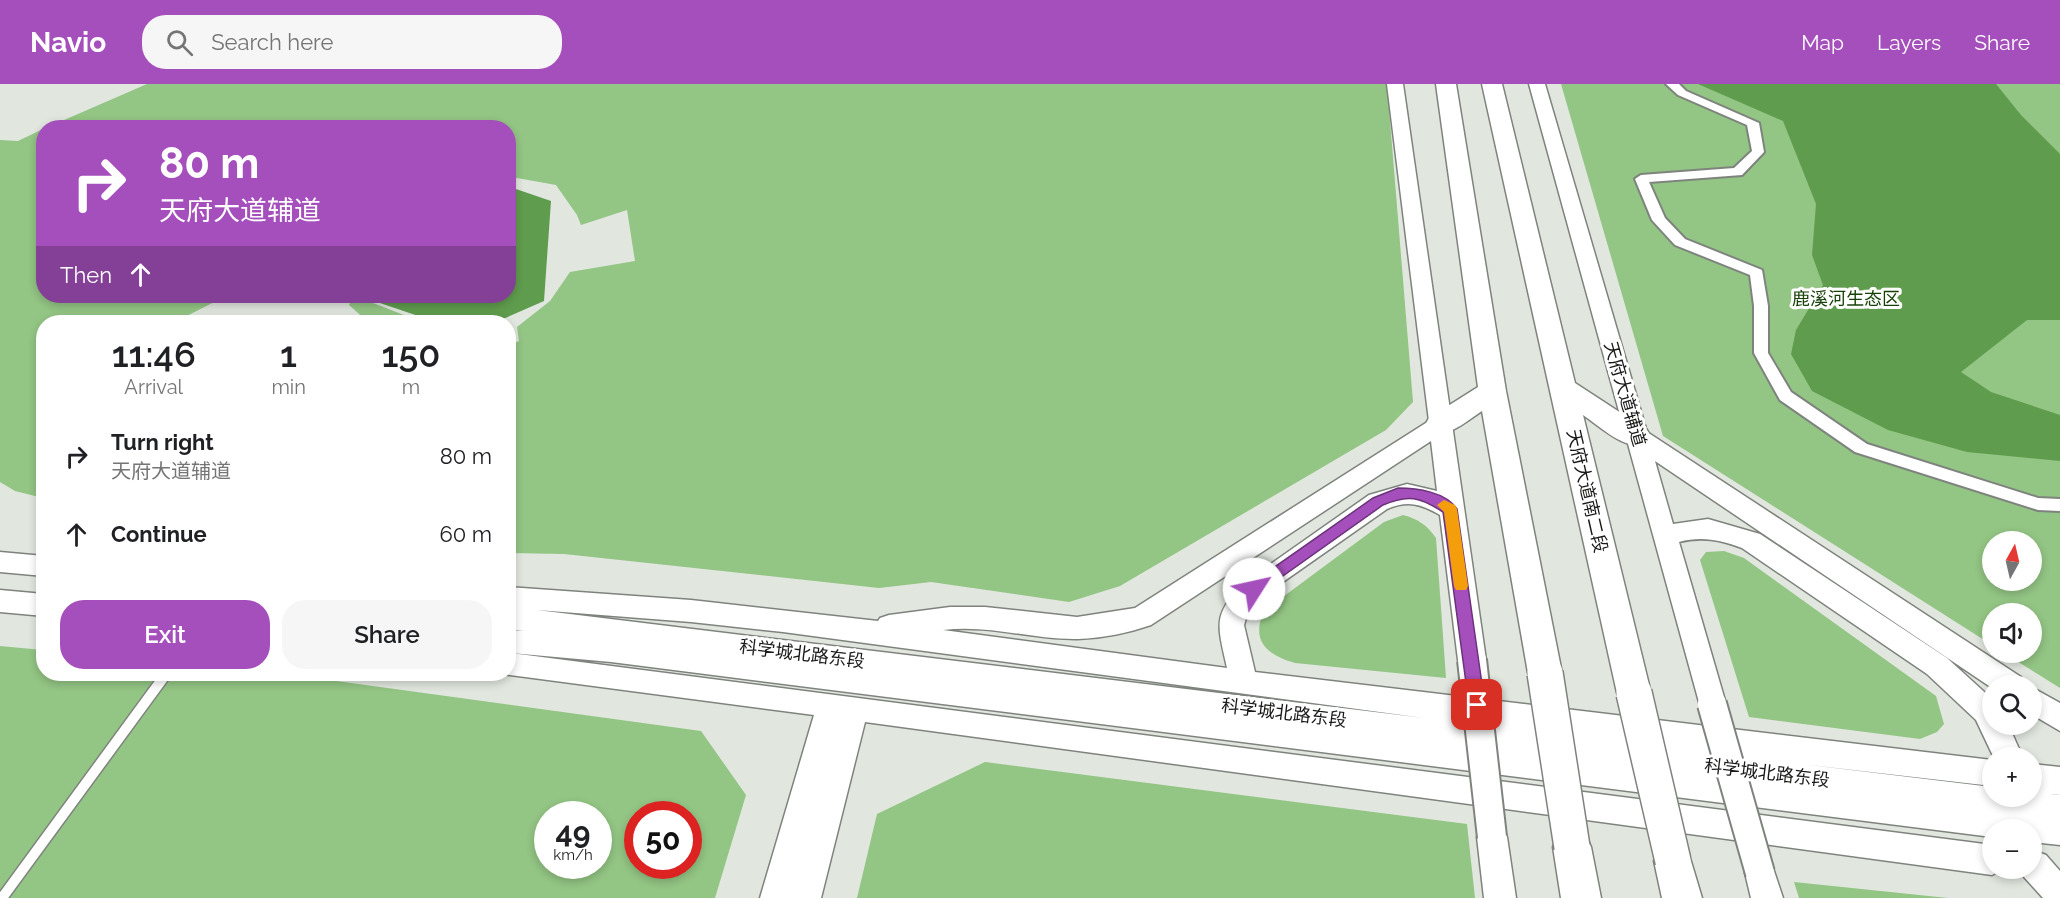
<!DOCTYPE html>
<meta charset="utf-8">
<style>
:root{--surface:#fff;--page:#f6f6f6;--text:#202124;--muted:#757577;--accent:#a54fbc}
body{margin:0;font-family:Raleway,"Noto Sans SC",sans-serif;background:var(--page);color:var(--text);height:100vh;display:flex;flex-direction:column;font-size:22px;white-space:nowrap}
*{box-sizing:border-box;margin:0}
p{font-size:20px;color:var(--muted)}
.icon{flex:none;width:33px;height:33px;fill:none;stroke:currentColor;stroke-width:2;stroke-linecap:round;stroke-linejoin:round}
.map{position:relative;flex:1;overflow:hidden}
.details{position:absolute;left:36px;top:231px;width:480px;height:366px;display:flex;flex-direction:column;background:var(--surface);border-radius:24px;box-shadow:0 3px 9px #0003}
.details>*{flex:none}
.guide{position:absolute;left:36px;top:36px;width:480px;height:183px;border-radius:24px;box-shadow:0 3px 9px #0003;background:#a54fbc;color:#fff;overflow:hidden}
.needle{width:39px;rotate:8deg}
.fabs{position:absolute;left:1982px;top:447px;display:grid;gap:12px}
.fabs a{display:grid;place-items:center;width:60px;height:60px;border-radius:50%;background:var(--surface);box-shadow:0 3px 9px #0003;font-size:30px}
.speed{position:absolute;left:534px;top:717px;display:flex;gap:12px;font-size:30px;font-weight:700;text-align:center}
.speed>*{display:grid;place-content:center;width:78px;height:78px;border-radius:50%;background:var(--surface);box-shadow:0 3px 9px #0003;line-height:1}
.speed small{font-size:15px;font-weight:400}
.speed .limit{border:9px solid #d22;background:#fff;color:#111}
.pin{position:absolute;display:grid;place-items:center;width:51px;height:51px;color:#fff;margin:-26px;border-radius:12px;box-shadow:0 3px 9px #0006}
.me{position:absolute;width:66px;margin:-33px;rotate:55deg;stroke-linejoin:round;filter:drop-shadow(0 0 4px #0008)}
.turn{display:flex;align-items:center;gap:21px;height:126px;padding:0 24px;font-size:27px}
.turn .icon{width:78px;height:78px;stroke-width:2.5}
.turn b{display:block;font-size:42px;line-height:51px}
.then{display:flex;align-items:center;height:57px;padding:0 24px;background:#0003;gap:12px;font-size:22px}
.eta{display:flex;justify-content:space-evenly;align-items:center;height:102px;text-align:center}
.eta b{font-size:36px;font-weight:600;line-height:42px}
.action{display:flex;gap:12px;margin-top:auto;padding:12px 24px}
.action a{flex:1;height:69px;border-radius:24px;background:var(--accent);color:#fff;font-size:24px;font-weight:600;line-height:69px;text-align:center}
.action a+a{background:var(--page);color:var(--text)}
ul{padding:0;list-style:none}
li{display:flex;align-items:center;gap:18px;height:78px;padding:0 24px}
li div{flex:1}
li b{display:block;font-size:22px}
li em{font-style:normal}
header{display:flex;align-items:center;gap:36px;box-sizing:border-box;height:84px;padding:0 30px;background:var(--accent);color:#fff}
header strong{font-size:28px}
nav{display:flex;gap:33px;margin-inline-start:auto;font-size:21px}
.search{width:420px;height:54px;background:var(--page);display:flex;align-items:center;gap:15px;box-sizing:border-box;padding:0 21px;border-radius:24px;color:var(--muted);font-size:22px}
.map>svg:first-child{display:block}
.green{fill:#93c584;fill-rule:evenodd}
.water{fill:#5f9c4d}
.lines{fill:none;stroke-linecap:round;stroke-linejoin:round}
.lane-casing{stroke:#7e847d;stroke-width:13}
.street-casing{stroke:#7e847d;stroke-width:4}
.secondary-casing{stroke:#7e847d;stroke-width:3}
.highway-casing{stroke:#7e847d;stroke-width:3}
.lane{stroke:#fff;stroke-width:10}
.street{fill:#fff;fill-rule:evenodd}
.secondary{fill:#fff;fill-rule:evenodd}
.highway{fill:#fff;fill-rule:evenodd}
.secondary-bridge-casing{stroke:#7e847d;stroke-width:32;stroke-linecap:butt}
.highway-bridge-casing{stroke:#7e847d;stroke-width:38;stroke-linecap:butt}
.secondary-bridge{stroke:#fff;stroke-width:28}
.highway-bridge{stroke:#fff;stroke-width:35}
.route{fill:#a54fbc;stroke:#6b337a;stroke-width:1.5}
.slow{fill:#f59e0b}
.labels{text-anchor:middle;stroke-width:6;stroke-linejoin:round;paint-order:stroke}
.park-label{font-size:18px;fill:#184108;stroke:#fff}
.street-label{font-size:18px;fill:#181a17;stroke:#fff}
</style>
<header>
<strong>Navio</strong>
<div class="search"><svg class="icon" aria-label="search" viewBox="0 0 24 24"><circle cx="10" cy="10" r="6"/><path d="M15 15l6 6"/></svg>Search here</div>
<nav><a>Map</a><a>Layers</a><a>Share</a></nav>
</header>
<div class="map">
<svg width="2060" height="814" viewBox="0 0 2060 814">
<rect width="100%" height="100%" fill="#e1e7df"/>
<path class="green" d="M147 0H1387L1413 318 1386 346 1120 502 1069 518 931 498 879 504 564 470 509 469V261L519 257 517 243 550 217 570 188 635 177 627 126 581 141 577 131 556 101 517 94 509 98 508 44 48 43Z
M1561 0H2060V604L2004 569 2031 568V530H1992V561L1663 352ZM1992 458H2031V496H1992Z
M43 45 44 212H226L175 238H44L43 414 15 407 0 398V56L18 57Z
M353 212H355L422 238H368L349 221Z
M1403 431C1418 435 1427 441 1436 454L1446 594 1295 579C1268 571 1250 558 1264 527L1384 438Z
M1724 467 1744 474 1936 612 1944 640 1937 648 1920 655 1749 633 1700 476 1706 468Z
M0 562 43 566 44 590H285L701 647 746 711 715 814H0ZM548 730H598V782H548ZM638 730H688V782H638Z
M985 678 1467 740 1475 814H857L877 730Z
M1794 798 1948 814H1799Z"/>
<path class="water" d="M1698 0H1996L2021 31 2060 70V236H2027L1961 288 1991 308 2060 331V377L1967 368 1888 346 1812 307 1791 270 1796 246 1823 201 1812 171 1816 120 1783 37Z
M513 104 551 117 544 217 496 238H436L374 217 373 212H508V107Z"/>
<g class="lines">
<g class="lane-casing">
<path id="lane" d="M2 814 166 590"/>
</g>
<g class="street-casing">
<path id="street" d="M1666 0H1679L1686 7 1759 39 1764 68 1742 91 1649 98 1665 134 1685 155 1762 186 1768 222V269L1791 308 1867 360 2038 414 2060 415V427L2038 426 1855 368 1780 316 1754 269V222L1750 191 1675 161 1652 136 1635 95 1641 91 1734 84 1752 67 1747 41 1678 11Z"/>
</g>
<g class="secondary-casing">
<path id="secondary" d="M1387 0H1403L1486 576 1482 584 1472 588 1462 584 1458 576 1440 431C1421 420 1408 416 1387 425L1263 512 1248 528 1244 541 1255 588 1992 676V702L1801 680 1992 703V712H2031V680L2060 683V711L2041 709 2060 711V761L2031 758V746H1992V753L611 578 511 569 1992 761V784H2004L1992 791 865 638 821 814H760L814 631 502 590H508V546L524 547 508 545V503L691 516 878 537 880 534 889 531 950 523H985L1077 533 1135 524 1429 337ZM1431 357 1437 407 1407 400 1369 411 1245 498C1211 531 1218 542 1227 584L943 546C989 540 1033 556 1078 555 1103 554 1128 549 1151 541ZM537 526 691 538 783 548 1424 634Z
M1529 0H1545L1647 348 2021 593 2025 602H1992V604L1655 377 1673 440 1708 435 1760 450 1947 574 1992 615V640H2008L2023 674H1994L1976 636 1927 590 1742 464C1720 456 1702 452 1679 458L1726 620 1722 629 1712 632 1702 629Z
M0 468 44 472V492L0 488Z
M0 506 44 510V532L0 528Z
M2031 603 2060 619V647L2031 630Z
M1492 738 1503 743 1507 753 1516 814H1484L1477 753 1481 743Z
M2035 767 2046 771 2060 787V814H2043L2024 793 2021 784H2031V769Z
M1760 774 1771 778 1783 814H1751L1745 789 1749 778Z"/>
</g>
<g class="highway-casing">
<path id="highway" d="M1436 0H1456L1506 307 1562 589 1557 599 1545 604 1533 599 1528 589 1482 327C1465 338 1449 354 1429 348L1425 341 1429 334 1478 303Z
M1482 0H1502L1575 299 1647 346 1651 353 1647 360C1625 367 1602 344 1583 331L1651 609 1646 620 1634 624 1622 620 1617 609Z
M1572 745 1585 750 1591 763 1601 814H1561L1553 763 1559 750Z
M1673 758 1687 764 1702 814H1662L1654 777 1659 764Z"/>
</g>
<use href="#lane" class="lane"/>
<use href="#street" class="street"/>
<use href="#secondary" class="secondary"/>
<use href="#highway" class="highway"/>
<g class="secondary-bridge-casing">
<path id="secondary-bridge" d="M1472 576 1492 753
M1712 620 1760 789"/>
</g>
<g class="highway-bridge-casing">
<path id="highway-bridge" d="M1545 589 1572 763
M1634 609 1673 777"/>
</g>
<use href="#secondary-bridge" class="secondary-bridge"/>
<use href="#highway-bridge" class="highway-bridge"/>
</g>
<path class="route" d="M1398 404C1417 404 1446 408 1457 425L1485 621 1482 626 1477 628 1471 626 1469 621 1443 428C1420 413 1408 410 1383 421L1259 509H1249L1247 505 1249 501 1373 414Z"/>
<path class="slow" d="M1444 416 1455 421 1457 425 1468 502 1466 506H1456L1454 502 1444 428 1437 421Z"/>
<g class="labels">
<g class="park-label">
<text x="1846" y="221">鹿溪河生态区</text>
</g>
<g class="street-label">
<text transform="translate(1625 310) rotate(74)" y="6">天府大道辅道</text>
<text transform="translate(1587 407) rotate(77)" y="6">天府大道南二段</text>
<text transform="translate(802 570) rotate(7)" y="6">科学城北路东段</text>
<text transform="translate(1284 629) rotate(7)" y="6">科学城北路东段</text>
<text transform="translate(1767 689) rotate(7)" y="6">科学城北路东段</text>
</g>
</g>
</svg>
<div class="fabs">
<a><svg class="needle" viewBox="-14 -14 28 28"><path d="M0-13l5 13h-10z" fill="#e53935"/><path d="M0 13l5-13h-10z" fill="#757577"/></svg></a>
<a><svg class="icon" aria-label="sound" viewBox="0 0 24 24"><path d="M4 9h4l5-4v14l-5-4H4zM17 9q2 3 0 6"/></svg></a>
<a><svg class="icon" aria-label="search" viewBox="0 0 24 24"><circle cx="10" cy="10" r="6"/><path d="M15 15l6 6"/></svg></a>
<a>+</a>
<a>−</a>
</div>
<div class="speed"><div>49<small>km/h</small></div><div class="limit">50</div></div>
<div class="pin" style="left:1477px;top:621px;background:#d93025"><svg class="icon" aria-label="arrive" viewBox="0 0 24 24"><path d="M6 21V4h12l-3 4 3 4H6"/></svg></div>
<svg class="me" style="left:1254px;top:505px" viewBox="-20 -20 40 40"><circle r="19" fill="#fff"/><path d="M0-13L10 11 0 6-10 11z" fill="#a54fbc"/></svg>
<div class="guide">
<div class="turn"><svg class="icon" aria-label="right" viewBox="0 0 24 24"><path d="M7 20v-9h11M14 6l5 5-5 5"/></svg><div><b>80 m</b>天府大道辅道</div></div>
<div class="then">Then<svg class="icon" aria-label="ahead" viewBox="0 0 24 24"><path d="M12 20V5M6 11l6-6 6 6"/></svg></div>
</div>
<section class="details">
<div class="eta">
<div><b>11:46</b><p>Arrival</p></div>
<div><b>1</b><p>min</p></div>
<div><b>150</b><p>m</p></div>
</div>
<ul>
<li><svg class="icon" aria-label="right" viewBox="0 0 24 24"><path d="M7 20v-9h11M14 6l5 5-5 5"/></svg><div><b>Turn right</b><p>天府大道辅道</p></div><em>80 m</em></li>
<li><svg class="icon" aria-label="ahead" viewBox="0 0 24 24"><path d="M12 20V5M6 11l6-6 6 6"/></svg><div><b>Continue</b></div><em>60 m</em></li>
</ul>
<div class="action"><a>Exit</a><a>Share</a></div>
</section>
</div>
